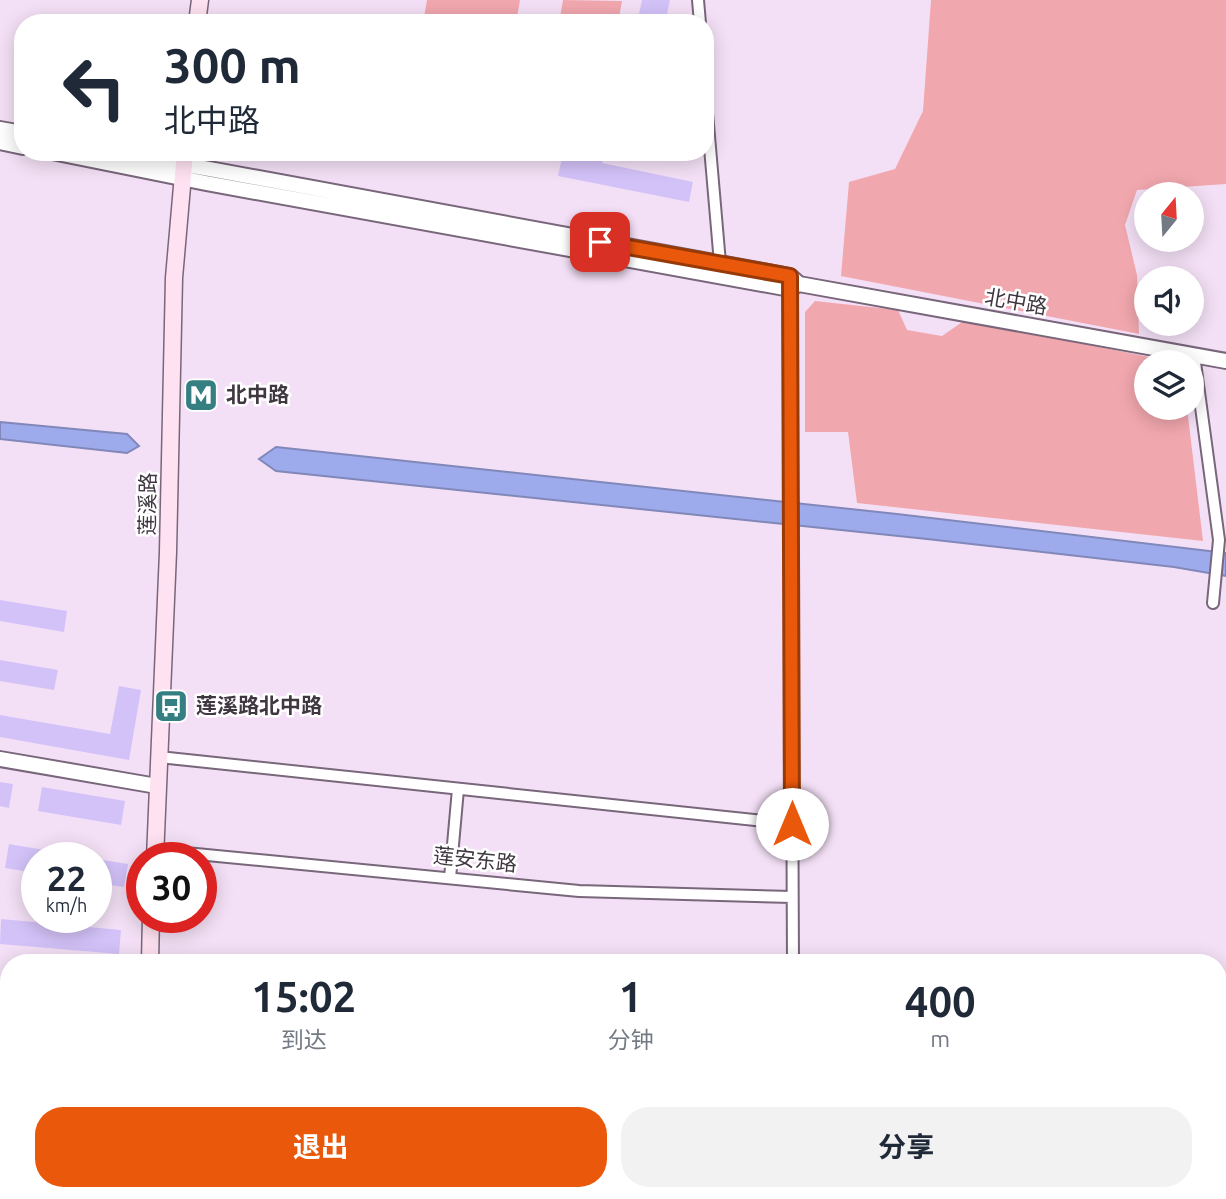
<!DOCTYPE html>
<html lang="zh">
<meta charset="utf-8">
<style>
:root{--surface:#fff;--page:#f2f2f3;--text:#1f2937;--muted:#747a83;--accent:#ea580c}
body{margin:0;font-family:Ubuntu,"Noto Sans SC",sans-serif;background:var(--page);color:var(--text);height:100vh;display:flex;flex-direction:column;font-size:26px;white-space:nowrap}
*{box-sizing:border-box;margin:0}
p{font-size:23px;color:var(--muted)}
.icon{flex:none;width:38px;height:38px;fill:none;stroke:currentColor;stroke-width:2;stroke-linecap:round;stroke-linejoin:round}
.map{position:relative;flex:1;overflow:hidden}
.details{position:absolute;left:0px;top:954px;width:1227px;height:247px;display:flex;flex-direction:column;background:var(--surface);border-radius:28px 28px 0 0;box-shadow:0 4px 18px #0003}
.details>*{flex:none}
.banner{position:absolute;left:14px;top:14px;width:700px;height:147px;border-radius:28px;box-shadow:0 4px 18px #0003;background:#fff;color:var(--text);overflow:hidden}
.needle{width:46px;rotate:18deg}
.controls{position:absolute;left:1134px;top:182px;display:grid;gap:14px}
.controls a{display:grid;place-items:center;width:70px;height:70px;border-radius:50%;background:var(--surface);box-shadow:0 4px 18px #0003;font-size:35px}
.speed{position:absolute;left:21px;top:842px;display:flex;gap:14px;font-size:35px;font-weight:700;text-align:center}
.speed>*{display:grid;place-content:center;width:91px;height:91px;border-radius:50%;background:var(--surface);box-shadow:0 4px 18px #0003;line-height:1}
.speed small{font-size:18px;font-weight:400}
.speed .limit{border:10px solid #d22;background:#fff;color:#111}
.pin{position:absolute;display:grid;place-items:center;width:60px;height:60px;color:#fff;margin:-30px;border-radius:14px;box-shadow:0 4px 10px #0006}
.me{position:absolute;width:77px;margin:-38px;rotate:0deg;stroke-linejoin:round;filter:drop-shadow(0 0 5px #0008)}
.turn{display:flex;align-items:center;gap:24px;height:147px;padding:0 35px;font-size:32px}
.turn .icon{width:91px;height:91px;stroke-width:2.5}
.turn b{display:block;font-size:49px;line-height:60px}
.eta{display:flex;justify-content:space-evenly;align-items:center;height:119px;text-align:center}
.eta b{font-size:42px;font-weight:700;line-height:49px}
.primary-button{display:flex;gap:14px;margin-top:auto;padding:14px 35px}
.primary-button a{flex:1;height:80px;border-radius:28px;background:var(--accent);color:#fff;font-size:28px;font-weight:700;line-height:80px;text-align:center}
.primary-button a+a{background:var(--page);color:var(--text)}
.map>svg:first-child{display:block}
.green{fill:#f1a7ae}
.water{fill:#9dabec;stroke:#8188b9;stroke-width:2}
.building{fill:#d3c2f8}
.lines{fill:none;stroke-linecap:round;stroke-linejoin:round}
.minor-casing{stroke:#78667a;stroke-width:14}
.tertiary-casing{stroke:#78667a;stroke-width:18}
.secondary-casing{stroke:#78667a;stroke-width:19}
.minor{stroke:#fff;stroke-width:10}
.tertiary{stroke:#fff;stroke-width:14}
.secondary{stroke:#ffe2f1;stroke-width:16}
.route-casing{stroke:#983908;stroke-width:18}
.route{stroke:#ea580c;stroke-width:12}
.labels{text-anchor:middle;stroke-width:5;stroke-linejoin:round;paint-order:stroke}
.street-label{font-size:21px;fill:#403841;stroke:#fff}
.poi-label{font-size:21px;font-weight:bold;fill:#403841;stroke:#fff;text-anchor:start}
</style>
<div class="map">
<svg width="1226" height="1199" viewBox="0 0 1226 1199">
<rect width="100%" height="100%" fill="#f4e0f6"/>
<path class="green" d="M427 0H520L516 23H423Z
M563 0 622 1 618 23H559Z
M931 0H1226V184L1137 190 1125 225 1137 275 1139 334 841 276 849 182 895 169 923 111Z
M815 301 898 310 907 330 942 336 965 320 1174 362H1146V408H1187L1203 541 857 503 848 432H805V312Z"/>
<path class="water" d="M0 422 127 434 139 446 127 453 0 439Z
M276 447 897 514 1226 553V576L1174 567 927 539 276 471 259 459Z"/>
<path class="building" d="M642 0H670L665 23H637Z
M582 152H605L602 163 693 182 689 202 558 176 563 153 581 156Z
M0 600 67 611 64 632 0 621Z
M0 660 58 670 54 690 0 681Z
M119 686 141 690 129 760 0 737V715L110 734Z
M0 782 13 784 9 808 0 806Z
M42 787 125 801 121 825 38 811Z
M9 844 56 852V858H37V873L5 868Z
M96 859 128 864 124 887 96 883Z
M1 919 121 930 119 954 0 944Z"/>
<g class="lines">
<g class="minor-casing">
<path id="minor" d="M698 0 700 23
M705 90 720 263
M790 283 793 962
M1194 355 1219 540 1213 603
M159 757 792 824
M155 850 579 891 792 897
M450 878 458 789
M592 1199 593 1192"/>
</g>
<g class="tertiary-casing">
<path id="tertiary" d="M0 129 23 133
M0 142 23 147
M52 152 206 183 790 289 799 284
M117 152 790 276 799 284 1226 361
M0 759 157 786
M0 1098 9 1099
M1117 1192 1151 1199"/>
</g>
<g class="secondary-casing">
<path id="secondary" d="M197 23 200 0
M155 858 168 552 174 278 185 152
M150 962 151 917
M135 1199 136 1192"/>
</g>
<use href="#minor" class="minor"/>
<use href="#tertiary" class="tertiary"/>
<use href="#secondary" class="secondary"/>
</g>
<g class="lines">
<g class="route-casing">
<path id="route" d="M600 242 790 276 792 824"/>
</g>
<use href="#route" class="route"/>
</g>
<defs>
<g id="metro-square" transform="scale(1.75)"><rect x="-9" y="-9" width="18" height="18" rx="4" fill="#357e82" stroke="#fff"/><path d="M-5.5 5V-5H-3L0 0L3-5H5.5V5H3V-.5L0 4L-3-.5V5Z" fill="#fff"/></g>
<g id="bus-square" transform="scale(1.75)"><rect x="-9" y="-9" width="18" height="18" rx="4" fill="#357e82" stroke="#fff"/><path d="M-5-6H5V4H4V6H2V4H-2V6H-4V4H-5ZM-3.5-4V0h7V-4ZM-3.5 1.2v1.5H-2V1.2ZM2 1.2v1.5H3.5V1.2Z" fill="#fff"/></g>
</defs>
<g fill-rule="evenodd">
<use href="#metro-square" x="201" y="395"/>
<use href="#bus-square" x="171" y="706"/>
</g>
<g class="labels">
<g class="street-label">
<text transform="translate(1016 302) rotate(10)" y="7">北中路</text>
<text transform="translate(148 504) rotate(-89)" y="7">莲溪路</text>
<text transform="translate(475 860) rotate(6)" y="7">莲安东路</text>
</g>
<g class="poi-label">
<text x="226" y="402">北中路</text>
<text x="196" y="713">莲溪路北中路</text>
</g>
</g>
</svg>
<div class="controls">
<a><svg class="needle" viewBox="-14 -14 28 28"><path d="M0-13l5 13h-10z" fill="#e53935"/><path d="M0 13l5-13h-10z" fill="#747a83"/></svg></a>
<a><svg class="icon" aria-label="sound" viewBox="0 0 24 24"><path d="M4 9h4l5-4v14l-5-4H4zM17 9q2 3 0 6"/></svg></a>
<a><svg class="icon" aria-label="layers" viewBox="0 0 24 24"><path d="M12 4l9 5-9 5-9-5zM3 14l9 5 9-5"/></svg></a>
</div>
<div class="speed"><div>22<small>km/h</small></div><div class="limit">30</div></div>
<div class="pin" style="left:600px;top:242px;background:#d93025"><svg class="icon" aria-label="arrive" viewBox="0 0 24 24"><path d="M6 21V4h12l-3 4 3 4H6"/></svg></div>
<svg class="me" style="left:792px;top:824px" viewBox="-20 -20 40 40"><circle r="19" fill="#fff"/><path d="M0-13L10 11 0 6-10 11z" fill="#ea580c"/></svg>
<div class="banner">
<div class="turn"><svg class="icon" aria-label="left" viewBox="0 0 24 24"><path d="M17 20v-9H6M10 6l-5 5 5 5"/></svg><div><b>300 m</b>北中路</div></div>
</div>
<section class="details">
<div class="eta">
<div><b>15:02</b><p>到达</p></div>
<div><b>1</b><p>分钟</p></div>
<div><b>400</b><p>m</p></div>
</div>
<div class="primary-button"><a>退出</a><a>分享</a></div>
</section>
</div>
